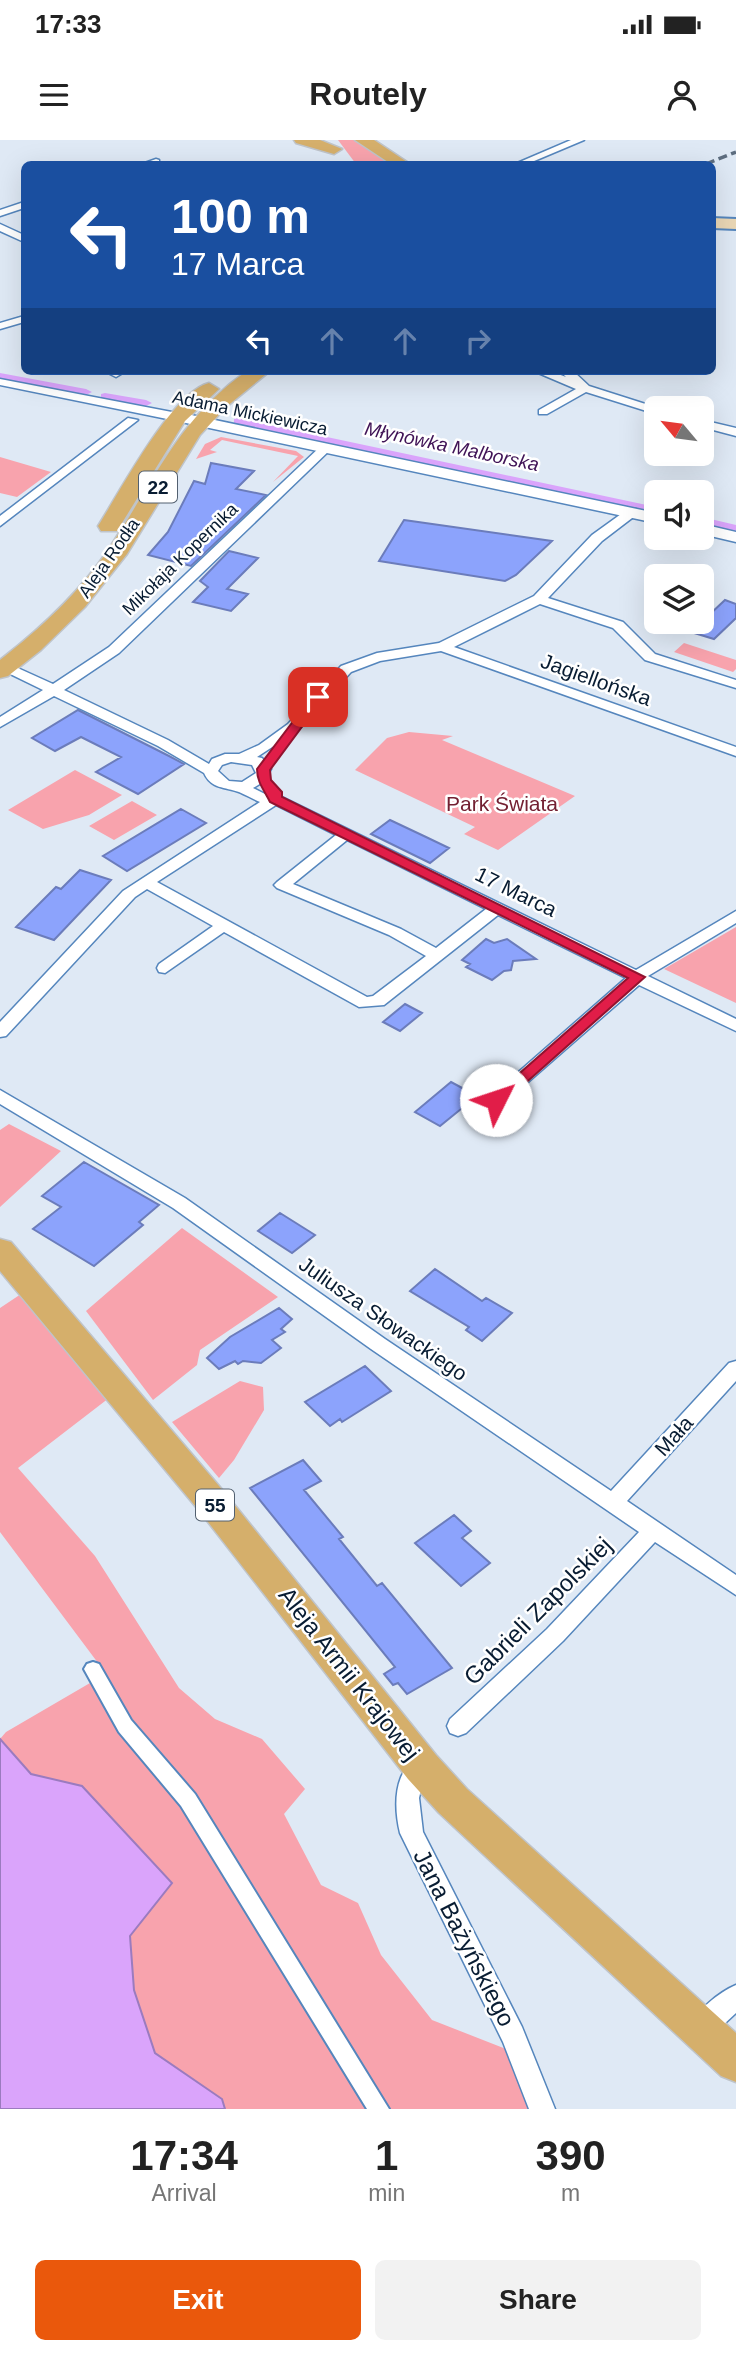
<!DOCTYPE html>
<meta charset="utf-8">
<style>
:root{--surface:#fff;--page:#f2f2f2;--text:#222;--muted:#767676;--accent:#ea580c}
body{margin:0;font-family:Helvetica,sans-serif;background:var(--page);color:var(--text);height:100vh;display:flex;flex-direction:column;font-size:26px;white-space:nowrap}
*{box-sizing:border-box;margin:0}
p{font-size:23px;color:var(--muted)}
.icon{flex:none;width:38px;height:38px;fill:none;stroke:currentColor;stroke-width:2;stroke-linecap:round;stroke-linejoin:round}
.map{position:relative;height:1969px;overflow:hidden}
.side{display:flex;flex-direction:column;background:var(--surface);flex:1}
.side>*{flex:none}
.top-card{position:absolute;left:21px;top:21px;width:695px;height:214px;border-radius:10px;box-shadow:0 7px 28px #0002;background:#1a4fa0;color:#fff;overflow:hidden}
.needle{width:46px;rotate:299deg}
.controls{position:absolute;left:644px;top:256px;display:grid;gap:14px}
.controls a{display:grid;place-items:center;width:70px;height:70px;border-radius:10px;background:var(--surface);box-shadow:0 7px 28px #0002;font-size:35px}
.pin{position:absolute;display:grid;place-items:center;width:60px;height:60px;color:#fff;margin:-30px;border-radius:14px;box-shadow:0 4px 10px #0006}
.me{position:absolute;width:77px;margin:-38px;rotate:49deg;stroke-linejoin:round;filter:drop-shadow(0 0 5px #0008)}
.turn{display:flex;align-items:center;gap:24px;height:147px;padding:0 35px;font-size:32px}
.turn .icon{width:91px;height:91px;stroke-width:2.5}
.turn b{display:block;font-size:49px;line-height:60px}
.lanes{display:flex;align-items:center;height:66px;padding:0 35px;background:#0003;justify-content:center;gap:35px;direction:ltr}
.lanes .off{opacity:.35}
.eta{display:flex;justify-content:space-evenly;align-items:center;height:119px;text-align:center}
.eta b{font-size:42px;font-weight:700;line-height:49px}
.button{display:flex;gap:14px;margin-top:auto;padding:14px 35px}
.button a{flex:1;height:80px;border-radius:10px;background:var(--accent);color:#fff;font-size:28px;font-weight:700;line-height:80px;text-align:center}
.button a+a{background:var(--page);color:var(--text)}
.status{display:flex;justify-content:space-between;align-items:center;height:49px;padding:0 35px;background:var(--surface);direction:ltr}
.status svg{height:19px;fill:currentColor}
header{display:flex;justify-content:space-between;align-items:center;height:91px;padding:0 35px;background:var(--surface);font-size:32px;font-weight:700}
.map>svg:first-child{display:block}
.green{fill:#f8a3ad}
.water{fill:#daa4fb;stroke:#9b7bbf;stroke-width:2}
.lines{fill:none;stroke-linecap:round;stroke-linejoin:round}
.canal{fill:#daa4fb;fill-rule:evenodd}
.building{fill:#8ca3fc;stroke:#6b7cbb;stroke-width:2}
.pedestrian-casing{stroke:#5586bd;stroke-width:4}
.minor-casing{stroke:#5586bd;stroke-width:3}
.tertiary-casing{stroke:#5586bd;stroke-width:3}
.secondary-casing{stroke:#5586bd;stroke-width:4}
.primary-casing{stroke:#bfc4ca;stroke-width:3}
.pedestrian{fill:#fff;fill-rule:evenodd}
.minor{fill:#fff;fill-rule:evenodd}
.tertiary{fill:#fff;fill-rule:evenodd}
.secondary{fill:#ead7b5;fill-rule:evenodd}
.primary{fill:#d5af6b;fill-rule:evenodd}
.rail{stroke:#5d6d7f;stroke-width:3.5;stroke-dasharray:9 4.5;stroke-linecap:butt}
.route{fill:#e11d48;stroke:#92132f;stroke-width:2}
.labels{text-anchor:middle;stroke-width:5;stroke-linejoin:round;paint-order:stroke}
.far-street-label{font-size:18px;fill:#081c32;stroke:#fff}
.far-water-label{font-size:19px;font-style:italic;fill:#401356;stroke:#fff}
.shield{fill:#fff;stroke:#526070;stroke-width:2}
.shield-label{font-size:19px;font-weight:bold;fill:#081c32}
.street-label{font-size:21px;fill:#081c32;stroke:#fff}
.park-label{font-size:21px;fill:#732032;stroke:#fff}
.near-street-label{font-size:24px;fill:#081c32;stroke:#fff}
</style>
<div class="status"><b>17:33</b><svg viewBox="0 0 49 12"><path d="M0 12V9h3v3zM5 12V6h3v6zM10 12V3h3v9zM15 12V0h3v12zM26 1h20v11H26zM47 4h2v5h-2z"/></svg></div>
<header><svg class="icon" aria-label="menu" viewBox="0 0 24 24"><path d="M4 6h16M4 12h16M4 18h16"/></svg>Routely<svg class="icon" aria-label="person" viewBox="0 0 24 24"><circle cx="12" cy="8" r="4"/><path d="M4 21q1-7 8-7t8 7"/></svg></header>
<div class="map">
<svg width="736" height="1969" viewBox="0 0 736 1969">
<rect width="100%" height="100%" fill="#dfe9f5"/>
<path class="green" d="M338 0H356L395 24H356Z
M221 297 296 311 304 317 273 342 298 316 222 300 210 310 217 312 196 319 205 304Z
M0 317 51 332 17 357 0 353Z
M684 503 736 520V529L733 532 674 512Z
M409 592 453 596 442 600 575 656 498 710 464 694 475 687 355 630 387 598Z
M75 630 122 655 89 675 43 689 8 670Z
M132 661 157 675 114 700 89 686Z
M736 787V863L664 829Z
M9 984 61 1011 0 1067V990Z
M182 1088 278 1157 200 1210 197 1225 153 1260 86 1171Z
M21 1154 109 1258 18 1328 95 1416 179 1548 215 1579 262 1599 305 1649 284 1674 321 1745 358 1763 381 1815 432 1880 506 1909 529 1969H386L131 1581 101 1527 0 1392V1168Z
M240 1241 263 1247 264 1270 234 1320 219 1338 172 1282Z
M90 1543 120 1589 182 1662 371 1969H225L222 1959 155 1913 134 1850 130 1796 82 1646 31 1634 0 1599 6 1592Z"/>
<path class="water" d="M0 1599 31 1634 82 1646 172 1743 130 1796 134 1850 155 1913 222 1959 225 1969H0Z"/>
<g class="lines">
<path class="canal" d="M0 233 86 249 92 252 86 255 0 239Z
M105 253 146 260 152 263 146 266 101 258V254Z
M238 278 656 367V375L234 285V279Z
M702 377 736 385V393L702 385Z"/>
</g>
<path class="building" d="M211 323 254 331 236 349 266 355 191 426 148 415 168 392 194 341 205 344Z
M404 380 552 401 516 435 505 441 379 421Z
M229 411 258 418 227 449 248 454 231 471 193 462 208 447 200 441Z
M725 460 736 464V478L714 499 691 492Z
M78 570 169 616 184 624 138 654 96 632 121 617 81 597 55 611 32 598Z
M181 669 206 683 127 731 103 716Z
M390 680 426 697 449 708 430 723 371 694Z
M80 730 111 740 54 800 16 787 56 747 61 749Z
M486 799 494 803 507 799 536 819 513 821 511 830 504 831 492 840 466 827 470 824 462 820Z
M405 864 422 873 400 891 383 882Z
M451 942 477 956 440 986 415 972Z
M84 1022 159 1065 139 1082 143 1085 94 1126 33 1089 61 1067 42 1056Z
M280 1073 315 1095 292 1113 258 1091Z
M435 1129 482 1161 486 1158 512 1173 482 1201 466 1190 469 1187 410 1151Z
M279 1168 292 1179 281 1189 285 1192 272 1200 281 1208 261 1223 243 1221 238 1224 235 1221 219 1229 207 1218 230 1197Z
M365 1226 391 1251 342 1282 340 1279 330 1286 305 1262Z
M303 1320 321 1341 304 1350 343 1397 339 1399 377 1446 382 1443 452 1528 407 1554 398 1543 393 1545 384 1534 395 1527 250 1348Z
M454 1375 471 1391 462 1398 490 1423 461 1446 415 1403Z"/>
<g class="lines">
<g class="pedestrian-casing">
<path id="pedestrian" d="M93 1522 99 1524 131 1580 195 1654 389 1969H367L181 1666 119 1592 84 1529 87 1524Z"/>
</g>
<g class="minor-casing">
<path id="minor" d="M571 0H584L527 24H515Z
M156 19 159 20V24H142Z
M24 62V68L0 76V70Z
M0 84 24 95V102L0 91Z
M24 176V182L0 189V183Z
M113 231H126L116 237 110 234Z
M550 231 566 237 560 231H573L589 246 658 268 656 274 586 252 547 274H539V270L576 249 536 232Z
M0 239 177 273 183 277 177 281 0 245Z
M128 278 138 280 0 386V376Z
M702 280 736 288V296L702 287Z
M321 306 331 309 119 513 64 550 168 600 209 624 212 619 225 614H239L259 605 288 584 341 526 377 513 439 503 534 456 592 395 628 369H636V375L602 401 548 458 623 482 655 514 736 540V548L645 520 613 488 540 464 454 507 736 607V616L441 511 380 521 351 532 298 590 257 617 262 618 271 629 263 642 253 648 265 654 280 656 636 830 736 771V783L648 836 736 879V891L639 845 503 964 497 966 488 960 491 956 626 838 498 775 384 865 359 867 224 792 165 833 159 832 157 828 159 824 213 786 147 749 135 757 6 896 0 897V882L123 751 260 662C253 659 246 655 239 652 225 647 211 649 204 633L158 606 54 556 0 587V577L43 550 0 529V520L53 544 109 507ZM231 622 252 625 256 633 242 642 229 641 218 631 222 625ZM276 665 336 695 277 742 274 745 277 748 389 795 426 816 373 856 367 857 157 742ZM347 700 486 769 436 808 401 789 293 744Z
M0 950 185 1058 385 1199 611 1351 729 1223 736 1221V1241L627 1361 736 1435V1455L655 1402 563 1501 466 1593 458 1596 450 1593 447 1586 450 1579 547 1489 639 1392 371 1209 173 1068 0 964Z
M422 1617 430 1620 433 1627 422 1645 419 1658 423 1692 522 1887 555 1969H529L503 1902 400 1693C394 1668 392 1628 422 1617Z
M736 1845V1873L709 1898 700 1901 691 1898 688 1889C695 1872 719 1852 736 1845Z"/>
</g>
<g class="tertiary-casing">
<path id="tertiary" d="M177 272 656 373V383L172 280 169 277Z
M702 384 736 392V402L702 394Z"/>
</g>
<g class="secondary-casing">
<path id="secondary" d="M712 78 736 79V89L712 88Z"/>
</g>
<g class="primary-casing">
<path id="primary" d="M294 0H320L342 9 334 14 296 3Z
M355 0H374L410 24H391Z
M247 231H270L226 267 200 295 127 414 85 467 41 510 8 536 0 538V520C41 488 79 453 108 410 153 343 178 279 247 231Z
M209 243 219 249 185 281 117 391H101L98 386C120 352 172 252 209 243Z
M0 1099 11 1102 225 1353 436 1615 467 1649 736 1893V1942L721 1936 439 1673 408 1639 201 1373 0 1131Z"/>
</g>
<use href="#pedestrian" class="pedestrian"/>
<use href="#minor" class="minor"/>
<use href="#tertiary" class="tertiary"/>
<use href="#secondary" class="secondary"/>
<use href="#primary" class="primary"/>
<path class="rail" d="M706 24 736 12"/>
</g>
<path class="route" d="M313 555 324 557 270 630 271 640 282 652V657L645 837 502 964H491L489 960 628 838 270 662C265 651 257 643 257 629Z"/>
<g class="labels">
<g class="far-street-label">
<text transform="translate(250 273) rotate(12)" y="6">Adama Mickiewicza</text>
<text transform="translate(109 418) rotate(-55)" y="6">Aleja Rodła</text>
<text transform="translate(180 419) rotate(-44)" y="6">Mikołaja Kopernika</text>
</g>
<g class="far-water-label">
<text transform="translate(452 306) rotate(12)" y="7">Młynówka Malborska</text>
</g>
<g class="shield">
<rect x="139" y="331.5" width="38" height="31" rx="5"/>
<rect x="196" y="1349.5" width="38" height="31" rx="5"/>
</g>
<g class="shield-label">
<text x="158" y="354">22</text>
<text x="215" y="1372">55</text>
</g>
<g class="street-label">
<text transform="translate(596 540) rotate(20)" y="7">Jagiellońska</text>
<text transform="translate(516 752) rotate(26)" y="7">17 Marca</text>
<text transform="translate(383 1179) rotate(35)" y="7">Juliusza Słowackiego</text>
<text transform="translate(674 1296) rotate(-48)" y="7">Mała</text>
</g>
<g class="park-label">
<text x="502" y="671">Park Świata</text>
</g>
<g class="near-street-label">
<text transform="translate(538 1471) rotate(-45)" y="8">Gabrieli Zapolskiej</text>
<text transform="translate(349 1534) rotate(52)" y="8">Aleja Armii Krajowej</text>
<text transform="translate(464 1798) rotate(63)" y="8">Jana Bażyńskiego</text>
</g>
</g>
</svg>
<div class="controls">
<a><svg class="needle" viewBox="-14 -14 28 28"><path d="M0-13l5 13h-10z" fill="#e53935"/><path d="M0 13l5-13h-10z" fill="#767676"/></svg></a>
<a><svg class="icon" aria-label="sound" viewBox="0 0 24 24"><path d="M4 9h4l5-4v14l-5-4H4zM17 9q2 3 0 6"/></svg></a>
<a><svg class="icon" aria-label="layers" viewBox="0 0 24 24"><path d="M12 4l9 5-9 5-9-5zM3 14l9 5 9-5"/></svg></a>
</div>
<div class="pin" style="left:318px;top:557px;background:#d93025"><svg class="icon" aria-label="arrive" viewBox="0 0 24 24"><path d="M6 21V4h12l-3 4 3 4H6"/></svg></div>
<svg class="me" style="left:496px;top:960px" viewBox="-20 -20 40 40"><circle r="19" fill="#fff"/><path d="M0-13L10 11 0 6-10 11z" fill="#e11d48"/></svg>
<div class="top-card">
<div class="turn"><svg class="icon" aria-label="left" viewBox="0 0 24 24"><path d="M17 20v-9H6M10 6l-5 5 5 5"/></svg><div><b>100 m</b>17 Marca</div></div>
<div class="lanes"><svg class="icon" aria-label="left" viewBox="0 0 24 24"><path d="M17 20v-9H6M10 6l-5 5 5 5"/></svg><svg class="icon off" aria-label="ahead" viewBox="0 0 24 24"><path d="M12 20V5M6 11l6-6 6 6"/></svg><svg class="icon off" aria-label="ahead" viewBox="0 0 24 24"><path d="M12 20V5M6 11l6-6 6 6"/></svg><svg class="icon off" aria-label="right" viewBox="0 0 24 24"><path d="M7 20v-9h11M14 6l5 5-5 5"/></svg></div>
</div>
</div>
<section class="side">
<div class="eta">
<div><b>17:34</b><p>Arrival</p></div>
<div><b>1</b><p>min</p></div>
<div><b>390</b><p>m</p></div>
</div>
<div class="button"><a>Exit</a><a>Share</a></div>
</section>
